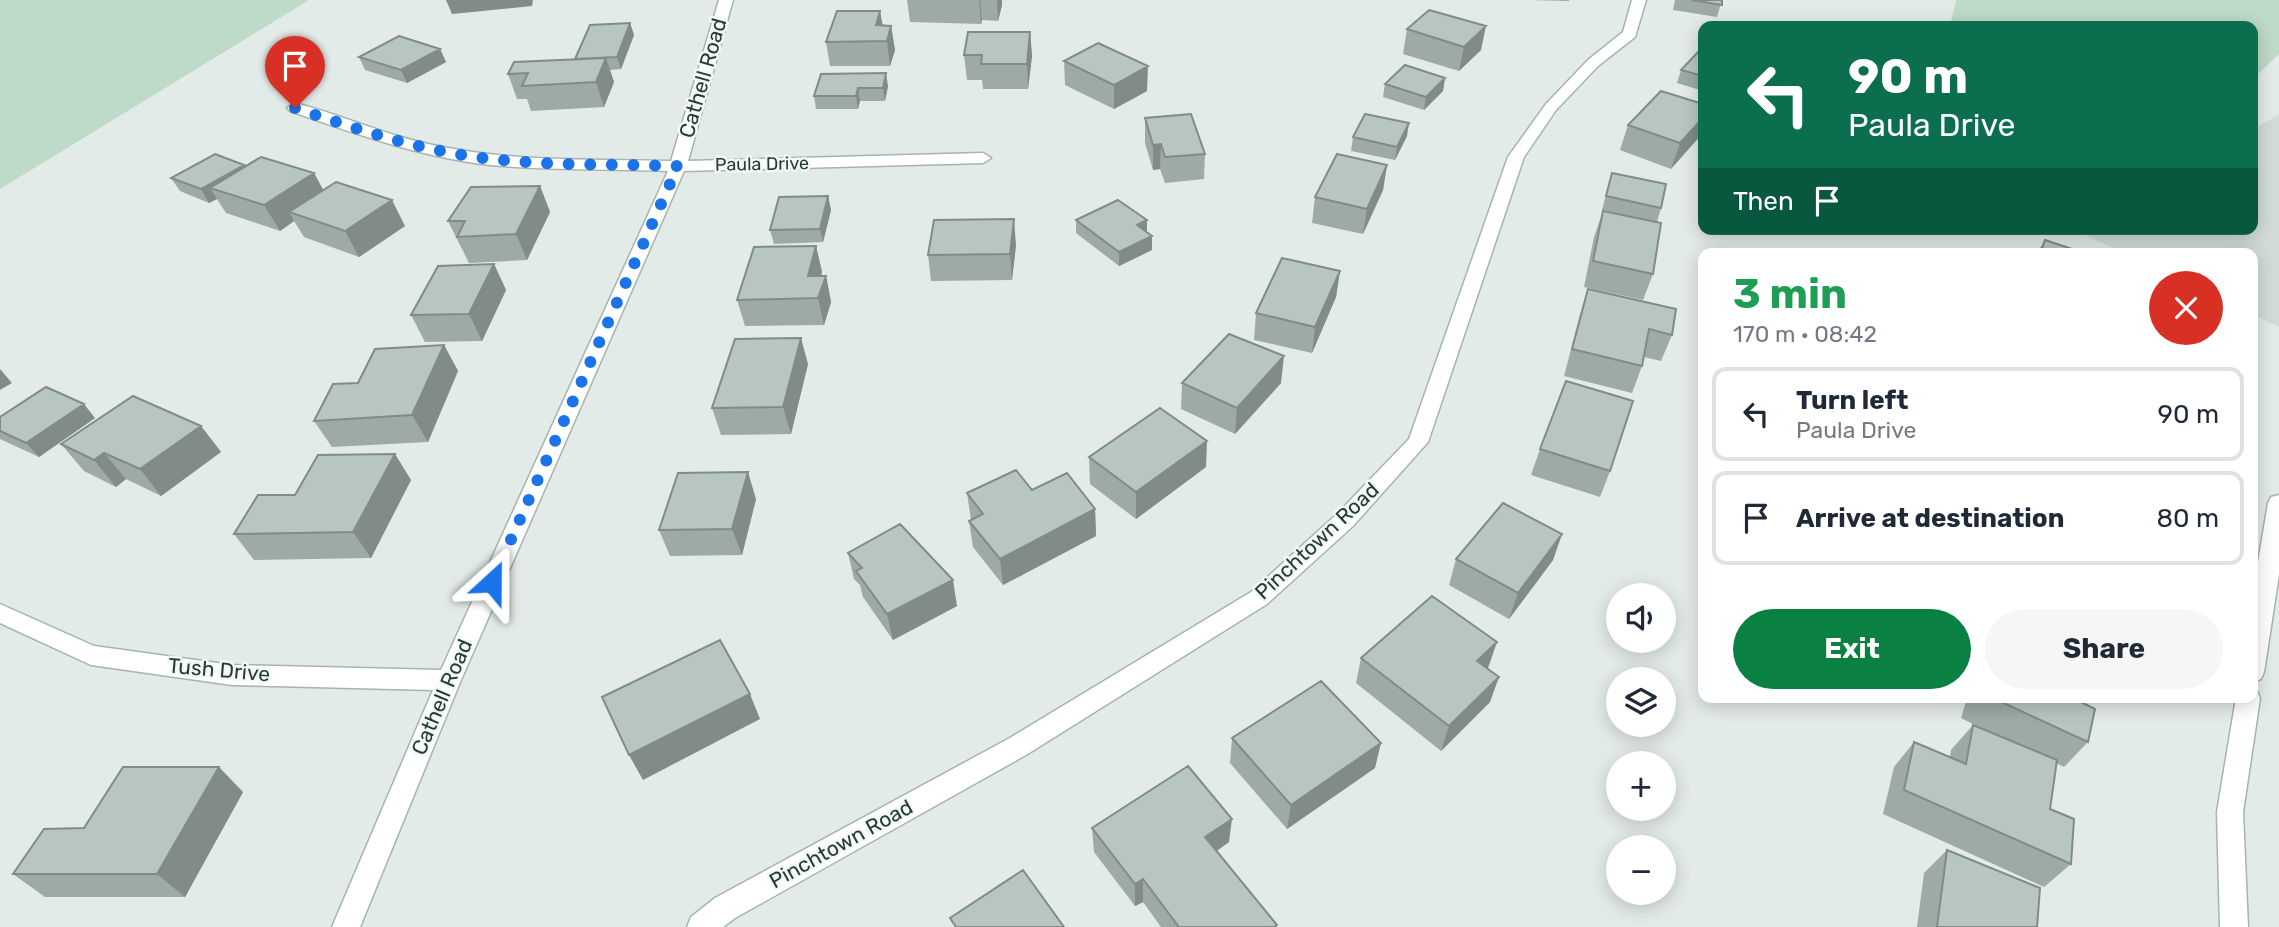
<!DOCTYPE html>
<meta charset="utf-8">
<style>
:root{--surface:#fff;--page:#f6f6f7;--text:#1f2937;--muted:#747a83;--line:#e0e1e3;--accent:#0b8043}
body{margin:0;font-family:Rubik,sans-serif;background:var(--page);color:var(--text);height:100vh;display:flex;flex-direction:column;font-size:26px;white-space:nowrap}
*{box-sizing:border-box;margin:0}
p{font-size:23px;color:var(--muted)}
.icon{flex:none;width:38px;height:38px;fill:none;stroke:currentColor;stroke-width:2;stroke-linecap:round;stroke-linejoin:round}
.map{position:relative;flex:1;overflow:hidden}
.panel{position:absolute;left:1698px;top:248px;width:560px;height:455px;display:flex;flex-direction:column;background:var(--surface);border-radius:14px;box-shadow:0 4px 18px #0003}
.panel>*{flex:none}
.guide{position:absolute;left:1698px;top:21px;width:560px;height:214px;border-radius:14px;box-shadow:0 4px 18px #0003;background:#0b6e4f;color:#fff;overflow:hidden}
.fabs{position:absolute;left:1606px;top:583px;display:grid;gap:14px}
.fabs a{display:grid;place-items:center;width:70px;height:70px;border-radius:50%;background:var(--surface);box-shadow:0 4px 18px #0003;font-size:35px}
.pin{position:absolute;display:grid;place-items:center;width:60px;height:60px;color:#fff;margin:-72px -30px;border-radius:50% 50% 50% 0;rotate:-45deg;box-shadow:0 0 7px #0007}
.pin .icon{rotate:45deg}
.me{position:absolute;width:77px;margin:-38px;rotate:24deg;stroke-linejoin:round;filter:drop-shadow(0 0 5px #0008)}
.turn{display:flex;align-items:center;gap:24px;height:147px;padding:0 35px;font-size:32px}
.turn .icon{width:91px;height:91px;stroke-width:2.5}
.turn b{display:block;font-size:49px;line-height:60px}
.then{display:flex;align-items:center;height:66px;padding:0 35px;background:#0003;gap:14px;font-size:26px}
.round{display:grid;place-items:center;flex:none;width:74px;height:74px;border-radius:37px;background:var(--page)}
.head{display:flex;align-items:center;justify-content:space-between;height:119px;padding:0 35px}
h1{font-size:42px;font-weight:700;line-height:52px;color:#1e9e55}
.action{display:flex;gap:14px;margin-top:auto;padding:14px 35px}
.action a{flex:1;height:80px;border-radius:42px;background:var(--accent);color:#fff;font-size:28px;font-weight:700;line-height:80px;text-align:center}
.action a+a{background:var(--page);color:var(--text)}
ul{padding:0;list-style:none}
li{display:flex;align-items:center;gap:21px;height:94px;margin:0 14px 10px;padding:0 21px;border:4px solid var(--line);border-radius:14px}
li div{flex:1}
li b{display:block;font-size:26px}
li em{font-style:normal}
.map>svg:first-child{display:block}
.built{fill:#d1dbd7}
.green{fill:#bedac8}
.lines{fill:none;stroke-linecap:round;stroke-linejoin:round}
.minor-casing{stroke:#a6b3af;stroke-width:3}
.minor{fill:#fff;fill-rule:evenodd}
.wall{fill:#9eaaa6}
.shaded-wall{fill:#818b87}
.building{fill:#b8c6c1;stroke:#818b87;stroke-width:2}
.route{stroke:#1a73e8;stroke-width:12;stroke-dasharray:0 21.6}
.labels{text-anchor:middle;stroke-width:5;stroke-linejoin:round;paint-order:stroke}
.far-street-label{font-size:18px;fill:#243b37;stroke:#f3f8f6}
.street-label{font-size:21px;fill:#243b37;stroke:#f3f8f6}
</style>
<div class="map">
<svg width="2279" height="927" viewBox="0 0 2279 927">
<rect width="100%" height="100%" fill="#e3ebe8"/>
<path class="built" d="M2279 115V327L2252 314V254H2125L2073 229H2252V129Z"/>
<path class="green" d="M0 0H309L0 189Z
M1956 0H2279V54L2252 80V26H1950Z"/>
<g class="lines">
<g class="minor-casing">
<path id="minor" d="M719 0H733L688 161 983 153 991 158 983 163 684 171 461 680 360 927H332L433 690 232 685 91 665 0 623V604L94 646 232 665 441 670 668 171C613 169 557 170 502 166 429 160 359 135 290 111L287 108 295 103C345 116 392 138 443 147 518 162 595 159 671 161Z
M1632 0H1646L1635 37 1598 66 1556 110 1524 157 1428 442 1353 526 1267 604 1026 755 735 918 723 927H687L691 917 715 898 1008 739 1251 592 1337 514 1409 439 1508 157 1546 104 1588 60 1623 32Z
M2279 495V574L2264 672 2261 679 2252 682V598L2268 503 2271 497Z
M2252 689 2257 691 2260 698 2243 812 2248 927H2220L2217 812 2236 698H2252Z"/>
</g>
<use href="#minor" class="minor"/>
</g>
<path class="wall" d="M907 0H1002V5L998 21 982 20 981 24 910 22Z
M1529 0H1569V1Z
M1675 0H1722L1717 17 1673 10Z
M880 11 883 26H891L895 50 890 66H830L826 42Z
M630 23 634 35 621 69 610 70 614 82 604 107 531 111 527 99H517L508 74 576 59Z
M1407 29 1481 50 1459 71 1403 54Z
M1030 32 1032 56 1028 89H983L982 80H967L964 55Z
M440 49 446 62 407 83 365 70 359 57Z
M1703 53V91L1677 83 1681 70Z
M1064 61 1147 91 1114 109 1065 85Z
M821 74 888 86 885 101H860L858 109H816L814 96Z
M1445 78 1443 91 1424 110 1383 97 1385 84Z
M1703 104 1671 169 1620 150 1628 125Z
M1145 118 1205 154 1204 179 1165 183 1160 169 1153 170 1145 143Z
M1407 136 1395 160 1351 151 1353 137Z
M244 165 245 166 314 173 323 190 405 226 359 257 304 237 294 221 280 231 226 213 217 199 209 203 180 191 171 178Z
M1387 165 1383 190 1363 234 1312 223 1315 197Z
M1612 173 1661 208 1657 222 1602 210Z
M540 186 550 212 527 260 469 263 448 221Z
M828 196 831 210 823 242 774 244 770 230Z
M1603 211 1653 274 1643 300 1584 287 1594 237Z
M1076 220H1147V232L1152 236V250L1119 266 1076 233Z
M2045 240 2087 254H2036Z
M1016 245 1012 280 931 281 928 255Z
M816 246 822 272 821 276H826L831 302 824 325 745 326 737 300Z
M494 264 506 290 482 341 425 342 411 315Z
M1340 271 1336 297 1312 353 1254 340 1256 313Z
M1588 289 1672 335 1661 361 1644 357 1642 366 1632 393 1564 376 1580 315Z
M444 345 458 371 428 442 332 447 314 421 358 383Z
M808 364 791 434 721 435 712 408Z
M1182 383H1281L1235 434 1181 409Z
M0 417 95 418 39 457 0 439Z
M201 426 221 452 161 496 126 479 116 487 84 471 61 444Z
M1540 449 1610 471 1600 497 1531 475Z
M1089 457 1206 467 1136 519 1090 484Z
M411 480 371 558 254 560 234 534 295 495Z
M1032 490 1095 509 1096 536 1003 585 973 547 969 521 971 520 967 493Z
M756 499 742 555 670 556 659 530Z
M1562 534 1553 560 1509 619 1449 585 1456 559Z
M848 553 957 606 893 640 863 597 860 585 854 579Z
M1361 658 1488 668 1490 702 1441 751 1356 683Z
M1967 698H2073L2088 742 2064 767 2056 763 2050 809 2071 864 2044 887 1883 814 1894 767 1914 742 1950 757 1951 750 1973 725 1997 736 1961 718Z
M1232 738 1375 768 1287 829 1230 763Z
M243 792 185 897H45L13 874 84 828Z
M1092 828 1229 842 1217 851 1277 925 1276 927H1161L1143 902 1135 906 1094 852Z
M1947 850 2037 927H1917L1924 873Z"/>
<path class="shaded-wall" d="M446 0H533L532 6 452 14Z
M979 0H980L982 20 981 24Z
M997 0H1002V5L998 21Z
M880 11 884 35 876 25Z
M630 23 634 35 621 69 617 57Z
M891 26 895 50 890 66 887 41Z
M1486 26 1481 50 1459 71 1464 47Z
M1030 32 1032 56 1028 89 1027 64Z
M440 49 446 62 407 83 401 70Z
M606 58 614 82 604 107 596 82Z
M1148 66 1147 91 1114 109V85Z
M886 73 888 86 885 101 883 88Z
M1445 78 1443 91 1424 110 1426 97Z
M858 88 860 101 858 109 856 96Z
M1703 118V133L1671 169 1680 143Z
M1409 123 1407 136 1395 160 1397 147Z
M1161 144 1160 169 1153 170V145Z
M244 165 252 178 210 188 217 199 209 203 201 189Z
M1387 165 1383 190 1363 234 1367 209Z
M314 173 328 199 289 212 294 221 280 231 264 205Z
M540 186 550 212 527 260 516 234Z
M828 196 831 210 823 242 820 229Z
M392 200 405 226 359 257 345 231Z
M1014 219 1016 245 1012 280 1010 254Z
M1147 220V234L1137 225Z
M1152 236V250L1119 266V252Z
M816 246 822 272 815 298 808 276Z
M494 264 506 290 482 341 469 314Z
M1340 271 1336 297 1312 353 1315 327Z
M826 276 831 302 824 325 818 298Z
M801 338 808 364 791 434 783 407Z
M444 345 458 371 428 442 412 415Z
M1284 356 1281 383 1235 434 1237 408Z
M0 369 12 383 0 390Z
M84 404 95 418 39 457 26 443Z
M201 426 221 452 161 496 140 469Z
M1207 441 1206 467 1136 519V492Z
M104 453 126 479 116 487 94 460Z
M395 454 411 480 371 558 353 532Z
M748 472 756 499 742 555 732 529Z
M1095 509 1096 536 1003 585 1000 559Z
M1562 534 1553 560 1509 619 1518 593Z
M953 580 957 606 893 640 887 614Z
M1497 642 1488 668 1469 686 1477 661Z
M1499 677 1490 702 1441 751 1449 726Z
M750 694 760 719 643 780 629 755Z
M1381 743 1375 768 1287 829 1291 805Z
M219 767 243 792 185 897 157 874Z
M1232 819 1229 842 1203 860 1205 837Z
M1143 879V902L1135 906V884Z"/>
<path class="building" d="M1692 0H1722V5Z
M1429 10 1486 26 1464 47 1407 29Z
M837 11H880L876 25 891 26 887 41 826 42Z
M630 23 617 57 575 59 590 25Z
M968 32H1030L1027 64H981L982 55H964Z
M399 36 440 49 401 70 359 57Z
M1098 43 1148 66 1114 85 1064 61Z
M1699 51 1703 53V76L1681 70Z
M606 58 596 82 522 86 528 73 508 74 514 62Z
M1405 65 1445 78 1426 97 1385 84Z
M886 73 883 88H858L856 96H814L821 74Z
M1661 91 1703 104V118L1680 143 1628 125Z
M1191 114 1205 154 1165 157 1161 144 1153 145 1145 118Z
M1365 114 1409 123 1397 147 1353 137Z
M215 154 244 165 201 189 171 178Z
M1337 154 1387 165 1367 209 1315 197Z
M261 157 314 173 264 205 210 188Z
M1612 173 1666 184 1661 208 1606 196Z
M336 182 392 200 345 231 289 212Z
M540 186 516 234 457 237 465 221H448L471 187Z
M828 196 820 229 770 230 779 197Z
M1118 200 1147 220 1137 225 1152 236 1119 252 1076 220Z
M1603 211 1661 223 1653 274 1593 261Z
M1014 219 1010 254 928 255 934 220Z
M2045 240 2087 254H2040Z
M816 246 808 276H826L818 298 737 300 754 247Z
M2097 251 2107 254H2096Z
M1282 258 1340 271 1315 327 1256 313Z
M494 264 469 314 411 315 438 266Z
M1588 289 1676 309 1672 335 1649 329 1642 366 1572 349Z
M1229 334 1284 356 1237 408 1182 383Z
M801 338 783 407 712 408 735 339Z
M444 345 412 415 314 421 333 384 358 383 375 349Z
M1566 381 1633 401 1610 471 1540 449Z
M46 387 84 404 26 443 0 431V417Z
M133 396 201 426 140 469 104 453 94 460 61 444Z
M1160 408 1207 441 1136 492 1089 457Z
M395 454 353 532 234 534 258 495H295L318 455Z
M1016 470 1032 490 1067 473 1095 509 1000 559 969 521 983 514 967 493Z
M748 472 732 529 659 530 678 473Z
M1503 503 1562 534 1518 593 1456 559Z
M900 524 953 580 887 614 856 571 862 568 848 553Z
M1432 596 1497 642 1477 661 1499 677 1449 726 1361 658Z
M720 640 750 694 629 755 602 697Z
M1321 681 1381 743 1291 805 1232 738Z
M1993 698H2073L2095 709 2088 742Z
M1973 725 2057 760 2050 809 2074 819 2071 864 1904 790 1914 742 1966 764Z
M1188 766 1232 819 1205 837 1277 925 1274 927H1179L1143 879 1135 884 1092 828Z
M123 767H219L157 874H13L44 829 84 828Z
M1947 850 2040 888 2037 927H1937Z
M1023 870 1064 927H956L950 918Z"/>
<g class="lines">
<path class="route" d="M295 108C362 131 430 154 502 160 560 166 619 164 678 166L492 582"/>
</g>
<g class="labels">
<g class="far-street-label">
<text transform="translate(762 164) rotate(-1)" y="6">Paula Drive</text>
</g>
<g class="street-label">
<text transform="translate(703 78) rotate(-74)" y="7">Cathell Road</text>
<text transform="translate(1317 541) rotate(-43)" y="7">Pinchtown Road</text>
<text transform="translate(219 670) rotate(5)" y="7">Tush Drive</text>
<text transform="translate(442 697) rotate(-67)" y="7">Cathell Road</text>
<text transform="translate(841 844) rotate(-29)" y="7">Pinchtown Road</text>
</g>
</g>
</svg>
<div class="fabs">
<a><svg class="icon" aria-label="sound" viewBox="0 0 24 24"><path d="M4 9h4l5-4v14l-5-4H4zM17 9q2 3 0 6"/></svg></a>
<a><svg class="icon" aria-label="layers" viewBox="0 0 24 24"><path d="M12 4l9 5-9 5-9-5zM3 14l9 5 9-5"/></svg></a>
<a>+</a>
<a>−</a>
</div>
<div class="pin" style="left:295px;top:108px;background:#d93025"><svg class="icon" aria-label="arrive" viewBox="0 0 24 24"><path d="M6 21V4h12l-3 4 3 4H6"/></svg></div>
<svg class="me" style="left:492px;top:582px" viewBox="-20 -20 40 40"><path d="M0-17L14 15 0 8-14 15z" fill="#1a73e8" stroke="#fff" stroke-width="4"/></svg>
<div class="guide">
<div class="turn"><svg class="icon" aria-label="left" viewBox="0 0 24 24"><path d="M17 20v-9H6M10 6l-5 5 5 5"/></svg><div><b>90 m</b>Paula Drive</div></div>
<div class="then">Then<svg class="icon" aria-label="arrive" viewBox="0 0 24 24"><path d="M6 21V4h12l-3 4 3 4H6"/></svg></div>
</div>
<section class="panel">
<div class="head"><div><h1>3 min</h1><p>170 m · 08:42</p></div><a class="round" style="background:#d93025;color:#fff"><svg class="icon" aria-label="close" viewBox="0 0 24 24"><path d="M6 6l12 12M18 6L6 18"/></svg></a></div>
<ul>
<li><svg class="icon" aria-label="left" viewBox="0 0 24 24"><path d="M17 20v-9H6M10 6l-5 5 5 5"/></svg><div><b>Turn left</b><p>Paula Drive</p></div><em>90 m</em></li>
<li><svg class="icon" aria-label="arrive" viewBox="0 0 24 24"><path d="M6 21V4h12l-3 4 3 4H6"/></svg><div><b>Arrive at destination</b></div><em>80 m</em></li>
</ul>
<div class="action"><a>Exit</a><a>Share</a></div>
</section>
</div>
